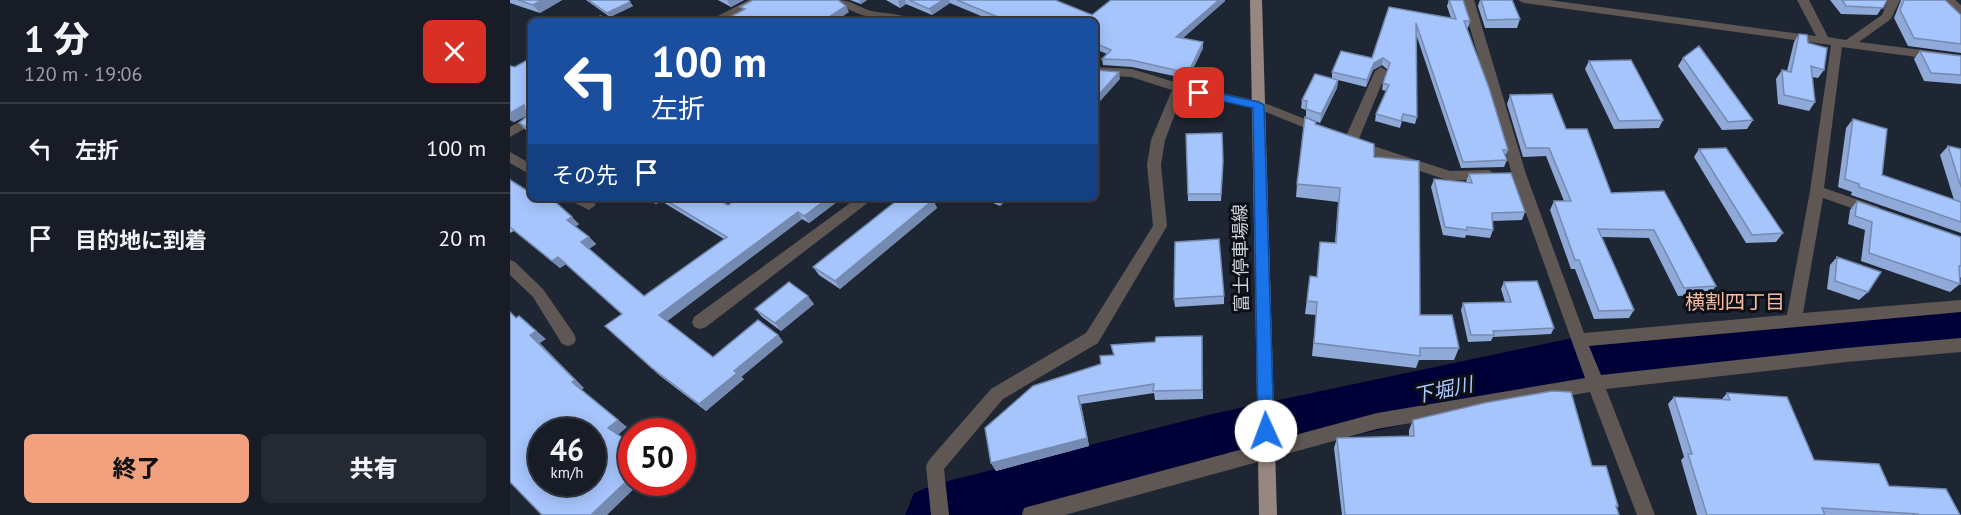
<!DOCTYPE html>
<html lang="ja">
<meta charset="utf-8">
<style>
:root{--surface:#171c26;--page:#242932;--text:#f1f3f6;--muted:#9ea1a7;--line:#363a43;--accent:#f1a17d}
body{margin:0;font-family:"PT Sans","Noto Sans JP",sans-serif;background:var(--page);color:var(--text);height:100vh;display:flex;flex-direction:column;font-size:22px;white-space:nowrap}
*{box-sizing:border-box;margin:0}
p{font-size:20px;color:var(--muted)}
.icon{flex:none;width:33px;height:33px;fill:none;stroke:currentColor;stroke-width:2;stroke-linecap:round;stroke-linejoin:round}
.map{position:relative;flex:1;overflow:hidden}
.drawer{display:flex;flex-direction:column;background:var(--surface);width:510px}
.drawer>*{flex:none}
.banner{position:absolute;left:18px;top:18px;width:570px;height:183px;border-radius:9px;box-shadow:0 3px 15px #0003,0 0 0 2px var(--line);background:#1a4fa0;color:#fff;overflow:hidden}
.speed{position:absolute;left:18px;top:418px;display:flex;gap:12px;font-size:30px;font-weight:700;text-align:center}
.speed>*{display:grid;place-content:center;width:78px;height:78px;border-radius:50%;background:var(--surface);box-shadow:0 3px 15px #0003,0 0 0 2px var(--line);line-height:1}
.speed small{font-size:15px;font-weight:400}
.speed .limit{border:9px solid #d22;background:#fff;color:#111}
.pin{position:absolute;display:grid;place-items:center;width:51px;height:51px;color:#fff;margin:-26px;border-radius:12px;box-shadow:0 3px 9px #0006}
.me{position:absolute;width:66px;margin:-33px;rotate:358deg;stroke-linejoin:round;filter:drop-shadow(0 0 4px #0008)}
.turn{display:flex;align-items:center;gap:21px;height:126px;padding:0 24px;font-size:27px}
.turn .icon{width:78px;height:78px;stroke-width:2.5}
.turn b{display:block;font-size:42px;line-height:51px}
.then{display:flex;align-items:center;height:57px;padding:0 24px;background:#0003;gap:12px;font-size:22px}
.round{display:grid;place-items:center;flex:none;width:63px;height:63px;border-radius:9px;background:var(--page)}
.overview{display:flex;align-items:center;justify-content:space-between;height:102px;padding:0 24px}
h1{font-size:36px;font-weight:800;line-height:45px}
.cta{display:flex;gap:12px;margin-top:auto;padding:12px 24px}
.cta a{flex:1;height:69px;border-radius:9px;background:var(--accent);color:#111;font-size:24px;font-weight:800;line-height:69px;text-align:center}
.cta a+a{background:var(--page);color:var(--text)}
ul{padding:0;list-style:none}
li{display:flex;align-items:center;gap:18px;height:90px;padding:0 24px;border-top:2px solid var(--line)}
li div{flex:1}
li b{display:block;font-size:22px}
li em{font-style:normal}
main{display:flex;flex:1;min-height:0}
.map>svg:first-child{display:block}
.lines{fill:none;stroke-linecap:round;stroke-linejoin:round}
.river{fill:#000038;fill-rule:evenodd}
.minor{fill:#5f5753;fill-rule:evenodd}
.major{fill:#988780;fill-rule:evenodd}
.wall{fill:#8fa9d9}
.shaded-wall{fill:#748ab0}
.building{fill:#a6c5fc;stroke:#748ab0;stroke-width:1.5;fill-rule:evenodd}
.route{fill:#1a73e8;stroke:#114b97;stroke-width:1.5}
.labels{text-anchor:middle;stroke-width:6;stroke-linejoin:round;paint-order:stroke}
.street-label{font-size:18px;fill:#cfd5dd;stroke:#0c0f15}
.neighbourhood-label{font-size:20px;fill:#f9bba1;stroke:#0c0f15}
.water-label{font-size:20px;font-style:italic;fill:#aac8fd;stroke:#0c0f15}
</style>
<main>
<section class="drawer">
<div class="overview"><div><h1>1 分</h1><p>120 m · 19:06</p></div><a class="round" style="background:#d93025;color:#fff"><svg class="icon" aria-label="close" viewBox="0 0 24 24"><path d="M6 6l12 12M18 6L6 18"/></svg></a></div>
<ul>
<li><svg class="icon" aria-label="left" viewBox="0 0 24 24"><path d="M17 20v-9H6M10 6l-5 5 5 5"/></svg><div><b>左折</b></div><em>100 m</em></li>
<li><svg class="icon" aria-label="arrive" viewBox="0 0 24 24"><path d="M6 21V4h12l-3 4 3 4H6"/></svg><div><b>目的地に到着</b></div><em>20 m</em></li>
</ul>
<div class="cta"><a>終了</a><a>共有</a></div>
</section>
<div class="map">
<svg width="1451" height="515" viewBox="0 0 1451 515">
<rect width="100%" height="100%" fill="#1f2633"/>
<g class="lines">
<path class="river" d="M1451 305V349L1267 364 1067 385 702 468 535 515H395L404 493 426 484 702 414 1067 337 1267 318Z"/>
<path class="minor" d="M239 0H254L213 21H198Z
M325 0C344 0 346 7 362 11 375 14 394 13 404 21 377 21 346 19 325 0Z
M952 0H964L1016 174 1074 333 1277 315 1300 191 1321 45 1014 3 1008 0H1039L1306 36 1287 0H1299L1318 37 1336 40 1372 15 1378 0H1390L1381 19 1349 42 1451 55V63L1332 47 1314 188 1369 207 1371 211 1364 216 1313 198 1293 313 1451 300V312L1079 346 1091 375 1336 348 1451 338V352L1336 362 1096 389 1145 515H1127L1080 392 867 429 555 515H512L514 508 521 506 867 413 1075 378 1002 174Z
M1432 0H1445L1451 5V14Z
M585 67 622 69 671 84 749 101 818 128 820 131 813 135 746 108 673 93 655 140 651 165 657 226 588 343 493 399 434 469 439 515H421L416 466 419 460 481 389 576 333 643 226 637 165 641 140 662 90 621 77 585 75Z
M871 67 877 71 848 141 940 171 979 170 986 175 984 178 940 181 835 146 833 143 865 71Z
M21 115V125L0 137V127Z
M0 152 21 164V175L0 163Z
M61 198H79L86 205 79 210 63 202Z
M347 198H364L196 327 190 329 184 327 182 322 184 317Z
M0 260 5 262 33 289 64 334 66 339 64 344 58 346 52 344 23 297 0 275Z"/>
<path class="major" d="M740 0H752L767 515H749Z"/>
</g>
<path class="wall" d="M0 0H52L30 13 0 3Z
M76 0H118L123 6 100 17Z
M208 0H234L221 7Z
M340 0H357L351 4Z
M376 0H545L582 15 715 1 673 38 693 42V48L678 79 622 67 593 65 592 59 597 54 585 49V21H483L440 3 422 15 396 4 390 8Z
M939 0 960 21 958 28H956L998 150 995 156 997 160 994 167 951 168 906 34 907 117 905 124 892 121 890 128 865 121 866 114 877 91 872 90 873 83 878 70 872 65 863 70 856 87 828 80 827 88 810 123 796 117V110L791 108 792 100 822 78V72L862 58 879 7 941 18 937 6Z
M970 0 1010 19 1007 28H975L968 6Z
M1320 0H1377L1367 15 1331 14Z
M1391 0H1435L1451 15V53L1398 46 1384 18Z
M1289 34 1298 43 1314 70 1308 78 1302 77 1305 102 1299 111 1268 104 1266 79 1272 70 1277 71 1284 42Z
M1410 51 1451 56V84L1414 81 1404 59Z
M21 58V133L16 130 9 123 16 117V116L4 122 0 120V66L5 67Z
M1173 58 1243 120 1237 129 1212 130 1168 66Z
M1079 61 1153 120 1149 128 1104 129 1075 69Z
M1000 95 1056 129 1101 193 1154 191 1206 286 1200 294 1168 296 1139 238 1092 237 1124 310 1119 318 1084 319 1065 269H1061L1040 210 1044 201H1054L1036 156 1013 157 997 104Z
M1343 119 1372 175 1444 200 1430 155 1438 146 1451 149V233L1341 195 1342 192 1328 187 1336 128Z
M806 122 805 124 864 157 910 315 949 348 944 360H909L906 368 802 356 806 315 795 314 800 276 806 277 825 243 828 202 786 197 787 184Z
M676 134 713 168 711 201H678Z
M1189 149 1273 233 1266 242 1236 243 1184 157Z
M959 174 1015 212 1012 220 983 221V230L980 238 956 235 955 238 933 235 921 187 924 179 956 182Z
M0 180 69 224 65 227 79 237 86 244 79 249 134 296 214 239 151 201 146 204 135 198H205L218 205 228 198H332L299 223 292 219 157 321 203 357 268 335 273 342 231 377 234 379 196 411 149 375 95 326 112 314 56 264 50 268 4 231 0 233Z
M472 198H498L490 206Z
M423 200 427 208 330 289 309 275 303 267Z
M1347 201 1451 237V278L1450 277V284L1440 292 1351 261 1355 230 1338 224 1340 210Z
M1327 257 1358 292 1349 300 1317 289 1320 265Z
M994 282 1044 328 1041 334 983 337 981 341 958 342 951 310 953 303 995 302 991 289Z
M714 296V304L665 307 664 299Z
M304 304 271 331 252 317 245 309Z
M692 336 693 399 645 400 644 393 571 404 579 446 486 471 481 463 591 364 604 355 645 342Z
M1217 393 1304 460 1379 486 1450 515H1187L1171 460 1174 457 1158 404 1164 397 1212 399Z
M903 420 1082 466 1108 506 1107 508 1109 515H832L824 448 827 438 899 437V430Z"/>
<path class="shaded-wall" d="M32 0H52L30 13 23 5Z
M217 0H234L221 7Z
M349 0H357L351 4Z
M390 0H395L396 4 390 8 388 1Z
M433 0H439L440 3 422 15 419 9Z
M709 0H715V1L667 43 666 37Z
M120 2 123 6 100 17 97 13Z
M336 6 339 12 326 21H313Z
M693 42V48L678 79V73Z
M873 58 872 65 863 70 856 87 857 80 864 63Z
M609 72 610 79 585 107V99Z
M828 80 827 88 810 123 811 114Z
M14 105 21 113 4 122 0 119V113Z
M141 198H148L151 201 146 204Z
M318 198H332L299 223 294 216Z
M490 198H498L490 206 488 200Z
M423 200 427 208 330 289 325 281Z
M288 212 292 219 156 322 149 315Z
M62 217 69 224 64 227 57 220Z
M79 237 86 244 78 249 71 242Z
M48 257 56 264 50 268 42 261Z
M298 296 304 304 271 331 265 323Z
M9 316 36 339 30 343 74 388 71 390 117 427 108 435 98 428 62 382 20 335Z
M268 335 273 342 231 377 234 379 196 411 189 404 224 371Z
M568 396 571 404 579 446 486 471 481 463Z
M122 476V483H130L97 515H81Z"/>
<path class="building" d="M8 0H32L23 5Z
M78 0H118L120 2 97 13Z
M243 0H328L336 6 313 21H223L218 18 235 9 230 7Z
M399 0H433L419 9Z
M447 0H545L582 15 601 0H709L666 37 693 42 678 73 621 60 592 59 601 50 585 43V21H483L488 17Z
M939 0H953L960 21H954L979 88 998 150H993L997 160 953 162 906 23 907 117 893 114 891 121 866 114 879 85 873 83 880 63 873 58 864 63 857 80 822 72 831 51 862 58 879 7 946 19Z
M971 0H1002L1010 19 977 20Z
M1332 0H1377L1373 8 1336 6Z
M1394 0H1435L1451 15V44L1404 38 1390 10Z
M90 16 103 21H82Z
M1289 34 1297 35 1298 43 1317 48 1314 70 1301 66 1305 102 1274 95 1272 70 1281 72Z
M1189 46 1243 120 1218 122 1173 58Z
M1410 51 1451 56V75L1421 73Z
M21 58V130L9 123 16 117 14 105 0 113V66L5 67Z
M1121 60 1153 120 1109 121 1079 61Z
M585 70 609 72 585 99Z
M805 74 828 80 811 114 796 109 797 101 792 100Z
M1042 94 1056 129H1077L1101 193 1154 191 1206 286 1174 288 1144 230 1088 229 1124 310 1089 311 1069 260H1065L1044 201H1061L1039 148H1016L1000 95Z
M795 117 806 122 805 124 864 144V157L909 161 910 315H942L949 348H910V356L804 343 807 302 797 301 800 276 807 277 810 242 826 243 830 188 787 184Z
M1343 119 1377 129 1372 175 1451 202V222L1349 187V184L1335 179Z
M712 133 713 161 711 194H678L676 134Z
M1438 146 1451 149V187Z
M1216 148 1273 233 1242 235 1189 149Z
M1001 173 1015 212 982 213 983 230 957 227V230L935 227 924 179 962 183 959 174Z
M0 180 21 193V198H41L62 217 57 220 79 237 71 242 134 296 217 237 152 198H205L218 205 228 198H318L294 216 288 212 149 315 203 357 248 320 268 335 224 371 227 373 189 404 142 368 95 326 112 314 48 257 42 261 0 227Z
M390 198H419L423 200 325 281 303 267Z
M1347 201 1451 237V266H1449L1450 284 1359 253 1362 222 1345 216Z
M709 239 714 296 664 299 665 242Z
M1327 257 1371 272 1358 292 1325 281Z
M1027 281 1044 328 983 331 984 335H961L953 303 1001 302 994 282Z
M279 282 298 296 265 323 245 309Z
M0 312 6 318 9 316 26 331 20 335 65 380 62 382 108 420 98 428 122 444V476L81 515H32L0 482ZM32 432H82V483H32Z
M692 336V390L643 391 644 384 568 396 577 438 481 463 475 428 523 386 591 364 590 356 604 355 601 345 645 342 646 337Z
M1042 391 1061 392 1082 466H1096L1108 506H1106L1109 515H835L827 438 904 436 903 420 974 403Z
M1217 393 1277 397 1304 460 1369 464 1379 486 1436 489 1450 515H1409L1408 514 1312 508 1315 515H1197L1178 454H1182L1164 397 1220 400Z"/>
<path class="route" d="M689 89 749 102 754 105 764 431 761 437 756 439 750 437 748 431 743 108 685 95 684 93Z"/>
<g class="labels">
<g class="street-label">
<text transform="translate(731 258) rotate(-91)" y="6">富士停車場線</text>
</g>
<g class="neighbourhood-label">
<text x="1225" y="309">横割四丁目</text>
</g>
<g class="water-label">
<text transform="translate(933 390) rotate(-12)" y="7">下堀川</text>
</g>
</g>
</svg>
<div class="speed"><div>46<small>km/h</small></div><div class="limit">50</div></div>
<div class="pin" style="left:689px;top:93px;background:#d93025"><svg class="icon" aria-label="arrive" viewBox="0 0 24 24"><path d="M6 21V4h12l-3 4 3 4H6"/></svg></div>
<svg class="me" style="left:756px;top:431px" viewBox="-20 -20 40 40"><circle r="19" fill="#fff"/><path d="M0-13L10 11 0 6-10 11z" fill="#1a73e8"/></svg>
<div class="banner">
<div class="turn"><svg class="icon" aria-label="left" viewBox="0 0 24 24"><path d="M17 20v-9H6M10 6l-5 5 5 5"/></svg><div><b>100 m</b>左折</div></div>
<div class="then">その先<svg class="icon" aria-label="arrive" viewBox="0 0 24 24"><path d="M6 21V4h12l-3 4 3 4H6"/></svg></div>
</div>
</div>
</main>
